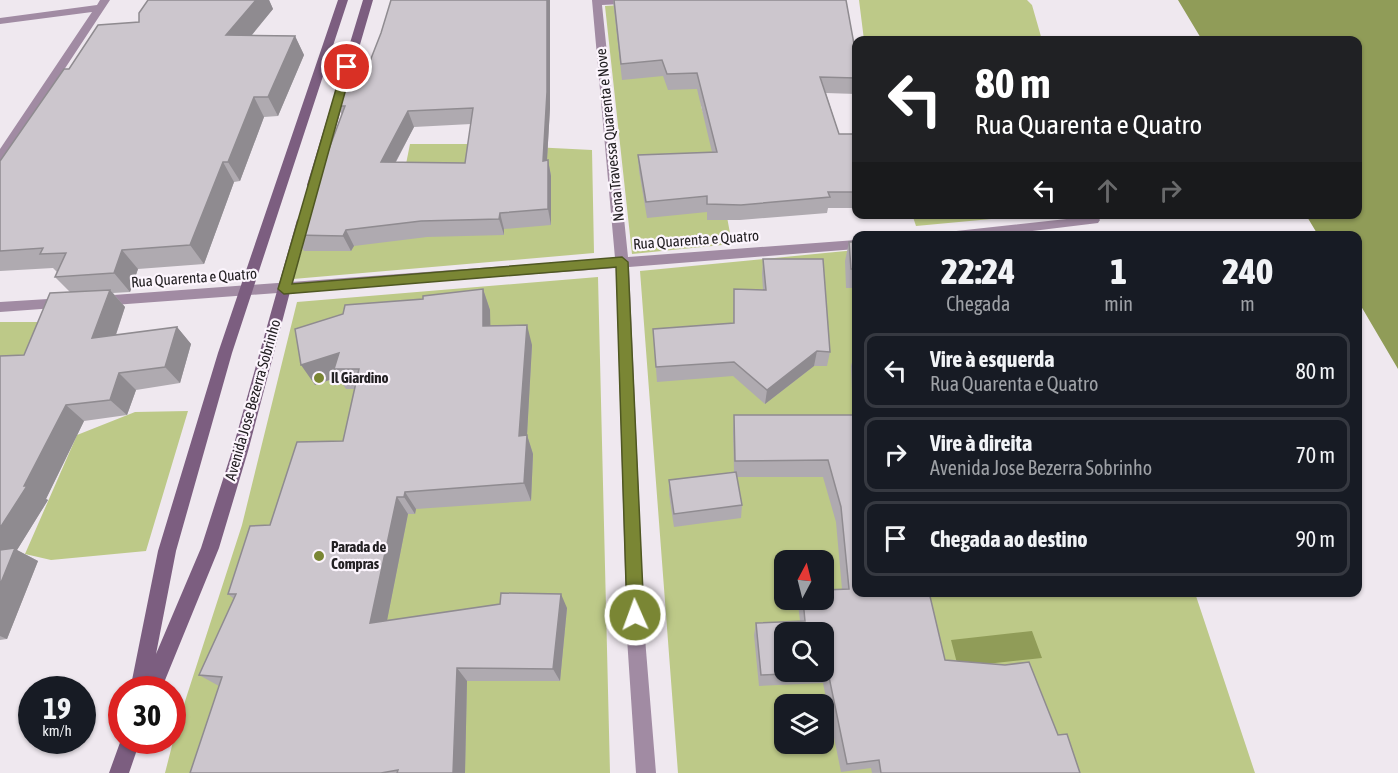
<!DOCTYPE html>
<html lang="pt">
<meta charset="utf-8">
<style>
:root{--surface:#171b24;--page:#242831;--text:#f1f3f6;--muted:#9ea1a6;--line:#363941}
body{margin:0;font-family:"Asap Condensed",sans-serif;background:var(--page);color:var(--text);height:100vh;display:flex;flex-direction:column;font-size:22px;white-space:nowrap}
*{box-sizing:border-box;margin:0}
p{font-size:20px;color:var(--muted)}
.icon{flex:none;width:33px;height:33px;fill:none;stroke:currentColor;stroke-width:2;stroke-linecap:round;stroke-linejoin:round}
.map{position:relative;flex:1;overflow:hidden}
.panel{position:absolute;left:852px;top:231px;width:510px;height:366px;display:flex;flex-direction:column;background:var(--surface);border-radius:12px;box-shadow:0 2px 4px #0004}
.panel>*{flex:none}
.banner{position:absolute;left:852px;top:36px;width:510px;height:183px;border-radius:12px;box-shadow:0 2px 4px #0004;background:#202124;color:#fff;overflow:hidden}
.needle{width:39px;rotate:7deg}
.fabs{position:absolute;left:774px;top:550px;display:grid;gap:12px}
.fabs a{display:grid;place-items:center;width:60px;height:60px;border-radius:12px;background:var(--surface);box-shadow:0 2px 4px #0004;font-size:30px}
.speed{position:absolute;left:18px;top:676px;display:flex;gap:12px;font-size:30px;font-weight:700;text-align:center}
.speed>*{display:grid;place-content:center;width:78px;height:78px;border-radius:50%;background:var(--surface);box-shadow:0 2px 4px #0004;line-height:1}
.speed small{font-size:15px;font-weight:400}
.speed .limit{border:9px solid #d22;background:#fff;color:#111}
.pin{position:absolute;display:grid;place-items:center;width:51px;height:51px;color:#fff;margin:-26px;border:3px solid #fff;border-radius:50%;box-shadow:0 2px 6px #0007}
.me{position:absolute;width:66px;margin:-33px;rotate:358deg;stroke-linejoin:round;filter:drop-shadow(0 0 4px #0008)}
.turn{display:flex;align-items:center;gap:21px;height:126px;padding:0 24px;font-size:27px}
.turn .icon{width:78px;height:78px;stroke-width:2.5}
.turn b{display:block;font-size:42px;line-height:51px}
.lanes{display:flex;align-items:center;height:57px;padding:0 24px;background:#0003;justify-content:center;gap:30px;direction:ltr}
.lanes .off{opacity:.35}
.eta{display:flex;justify-content:space-evenly;align-items:center;height:102px;text-align:center}
.eta b{font-size:36px;font-weight:800;line-height:42px}
ul{padding:0;list-style:none}
li{display:flex;align-items:center;gap:18px;height:75px;margin:0 12px 9px;padding:0 12px;border:3px solid var(--line);border-radius:12px}
li div{flex:1}
li b{display:block;font-size:22px}
li em{font-style:normal}
.map>svg:first-child{display:block}
.green{fill:#bdc988;fill-rule:evenodd}
.water{fill:#909c58}
.lines{fill:none;stroke-linecap:round;stroke-linejoin:round}
.minor{fill:#a18ba3;fill-rule:evenodd}
.secondary{fill:#7c5e80;fill-rule:evenodd}
.wall{fill:#afaab0;fill-rule:evenodd}
.shaded-wall{fill:#8f8b90}
.building{fill:#ccc6cd;stroke:#8f8b90;stroke-width:1.5;fill-rule:evenodd}
.route{fill:#7a8634;stroke:#4f5722;stroke-width:1.5}
.poi-dot{fill:#7a8634;stroke:#fcf5fd;stroke-width:2}
.labels{text-anchor:middle;stroke-width:4.5;stroke-linejoin:round;paint-order:stroke}
.street-label{font-size:15px;fill:#232023;stroke:#fcf5fd}
.poi-label{font-size:15px;font-weight:bold;fill:#232023;stroke:#fcf5fd;text-anchor:start}
</style>
<div class="map">
<svg width="1398" height="773" viewBox="0 0 1398 773">
<rect width="100%" height="100%" fill="#efe8ef"/>
<path class="green" d="M695 0 701 106 715 152 732 244 632 254 605 6Z
M859 0H1027L1032 5 1042 40H864Z
M410 144H475L592 150 594 253 293 279 323 182 404 174Z
M912 214H1034V215L916 226Z
M856 250V592L1195 593 1255 773H678L640 271ZM784 561H824V600H784ZM784 633H824V672H784ZM784 705H824V744H784Z
M598 277 610 773H165L177 726 242 525 297 302Z
M0 322H62L0 430Z
M188 411 146 551 51 560 25 554 77 435 135 412Z"/>
<path class="water" d="M1178 0H1398V369L1358 301V236L1318 235 1306 215 1358 214V40H1202Z
M1032 631 1042 658 958 667 951 640Z"/>
<g class="lines">
<path class="minor" d="M100 0H110L4 161 0 162V149L92 12 0 24V18L97 5Z
M592 0H646L641 3 602 5 628 257 856 240V249L629 267 645 638 656 773H636L627 638 616 268 100 306 93 301 100 296 615 258Z
M1094 216 1098 217 1100 220 1098 223 992 236H941L947 232Z
M64 298 69 299 71 303 69 307 0 312V302Z"/>
<path class="secondary" d="M338 0H348L232 353 176 551 156 654 201 548 232 451 297 220 303 216 309 220 248 451 219 548 161 690H130L158 551 218 353Z
M363 0H373L319 185 313 189 309 188 307 185Z
M122 737V741H140L129 773H109Z"/>
</g>
<path class="wall" d="M148 0H269L273 9 252 35 295 36 304 55 278 116 264 117 240 181 234 182 204 264 138 269 130 292 113 293 125 307 116 335 177 327 191 344 180 383 136 390 127 415 84 421 46 499 48 500 17 550 38 561 7 639 0 640V356L24 355 70 292 55 277 57 272 53 268 0 271V161L69 69 139 22Z
M613 0 856 55V94L826 93 839 134H856V208H828L827 213 740 220H707V212L647 218 639 171 638 155 712 152 697 89 668 90 663 76 622 80Z
M363 79 550 108 547 160H548L551 176V225L504 229V235L427 237 354 246 351 251H304L295 235 342 115 338 106ZM471 124 465 163 396 162 414 127Z
M849 242H856V288H846L845 261Z
M763 259 830 352 827 366H814L765 404 733 376 657 382 653 329 733 323 734 289 763 290 762 274Z
M483 289 490 310V326L532 345 527 435 533 454 531 501 416 509 415 514H408L387 620 567 608 560 681H467L465 773H190L219 686 199 675 234 599 228 594 270 525 343 441 355 389H346L338 377 315 385 423 299Z
M856 348V592H958L956 595H929L945 660 1058 735 1080 773H872L871 768 841 772 823 683 759 686 754 635 756 623 800 621 798 604 799 600H824L842 589 836 522 823 477H737L742 505 741 518 674 527 669 494V480L734 472 733 432 734 415H853L851 366Z"/>
<path class="shaded-wall" d="M256 0H269L273 9 236 54 226 35Z
M547 0H550V108L546 177 543 161Z
M295 36 304 55 278 116 268 97Z
M254 97 264 117 240 181 228 162Z
M408 111 414 127 387 178 381 162Z
M548 160 551 176V225L548 209Z
M223 162 234 182 204 264 190 245Z
M500 213 504 229V235L499 219Z
M346 230 354 246 351 251 343 236Z
M122 250 138 269 130 292 114 273Z
M483 289 490 310 491 347 483 326Z
M110 290 125 307 109 355 92 338Z
M527 325 532 345 527 435 533 454 531 501 524 483 519 436Z
M177 327 191 344 180 383 165 367Z
M817 351 814 366 765 404 767 390Z
M339 353 334 369 338 377 315 385 301 365Z
M119 373 136 390 127 415 110 400Z
M66 405 84 421 46 499 48 500 17 550 38 561 7 639 0 636V528L24 486Z
M405 492 416 509 415 514 404 497Z
M397 497 408 514 384 636 370 623Z
M561 594 567 608 560 681 553 669Z
M457 668 467 681 465 773H453Z"/>
<path class="building" d="M148 0H256L226 35 295 36 268 97H254L228 162H223L190 245 122 250 114 273 55 277 66 253 40 254 43 248 0 251V161L64 69H69L98 25 139 22V13Z
M391 0H547V92L543 161 548 160V209L500 213 499 219 421 221 346 230 343 236 295 235 315 166 323 165 345 106H338L348 79H363L381 33ZM473 108 465 163 381 162 408 111Z
M614 0H846L856 55V78L820 77 839 134H856V192H828L830 197 741 205 707 204V196L646 202 638 155 717 152 697 73 667 74 662 60 621 64Z
M849 242H856V269H851Z
M763 259H823L830 352 817 351 767 390 734 362 656 367 653 329 734 323V289L766 290Z
M483 289V326L527 325 519 436 527 435 524 483 405 492 404 497H397L370 623 500 604 501 593 561 594 553 669 457 668 453 773H397L398 770 381 773H190L222 677 199 675 236 594H228L250 526 270 525 297 442 343 441 359 369H334L339 353 301 365 295 329 343 314 345 305 423 299V296Z
M110 290 92 338 177 327 165 367 119 373 110 400 66 405 24 486H27L0 528V356L24 355 50 293Z
M734 415H856V592H929L945 660 1005 665 1029 662 1058 735 1067 734 1080 773H881L879 760 847 764 828 672 761 675 756 623 805 621 803 600H824V590L849 589 841 507 828 460 735 461ZM784 633H824V672H784Z
M736 472 742 505 674 514 669 480Z
M15 548 0 585V550Z"/>
<path class="route" d="M343 65 352 67 292 284 622 257 628 262 644 615 641 620 635 623 629 620 627 615 616 267 284 294 278 289Z"/>
<g class="poi-dot">
<circle cx="319" cy="378" r="6"/>
<circle cx="319" cy="556" r="6"/>
</g>
<g class="labels">
<g class="street-label">
<text transform="translate(610 135) rotate(-96)" y="5">Nona Travessa Quarenta e Nove</text>
<text transform="translate(696 240) rotate(-4)" y="5">Rua Quarenta e Quatro</text>
<text transform="translate(194 278) rotate(-4)" y="5">Rua Quarenta e Quatro</text>
<text transform="translate(253 400) rotate(-74)" y="5">Avenida Jose Bezerra Sobrinho</text>
</g>
<g class="poi-label">
<text x="331" y="383">Il Giardino</text>
<text x="331" y="552">Parada de<tspan x="331" dy="17">Compras</tspan></text>
</g>
</g>
</svg>
<div class="fabs">
<a><svg class="needle" viewBox="-14 -14 28 28"><path d="M0-13l5 13h-10z" fill="#e53935"/><path d="M0 13l5-13h-10z" fill="#9ea1a6"/></svg></a>
<a><svg class="icon" aria-label="search" viewBox="0 0 24 24"><circle cx="10" cy="10" r="6"/><path d="M15 15l6 6"/></svg></a>
<a><svg class="icon" aria-label="layers" viewBox="0 0 24 24"><path d="M12 4l9 5-9 5-9-5zM3 14l9 5 9-5"/></svg></a>
</div>
<div class="speed"><div>19<small>km/h</small></div><div class="limit">30</div></div>
<div class="pin" style="left:347px;top:67px;background:#d93025"><svg class="icon" aria-label="arrive" viewBox="0 0 24 24"><path d="M6 21V4h12l-3 4 3 4H6"/></svg></div>
<svg class="me" style="left:635px;top:615px" viewBox="-20 -20 40 40"><circle r="17" fill="#7a8634" stroke="#fff" stroke-width="3"/><path d="M0-11L8 9 0 5-8 9z" fill="#fff"/></svg>
<div class="banner">
<div class="turn"><svg class="icon" aria-label="left" viewBox="0 0 24 24"><path d="M17 20v-9H6M10 6l-5 5 5 5"/></svg><div><b>80 m</b>Rua Quarenta e Quatro</div></div>
<div class="lanes"><svg class="icon" aria-label="left" viewBox="0 0 24 24"><path d="M17 20v-9H6M10 6l-5 5 5 5"/></svg><svg class="icon off" aria-label="ahead" viewBox="0 0 24 24"><path d="M12 20V5M6 11l6-6 6 6"/></svg><svg class="icon off" aria-label="right" viewBox="0 0 24 24"><path d="M7 20v-9h11M14 6l5 5-5 5"/></svg></div>
</div>
<section class="panel">
<div class="eta">
<div><b>22:24</b><p>Chegada</p></div>
<div><b>1</b><p>min</p></div>
<div><b>240</b><p>m</p></div>
</div>
<ul>
<li><svg class="icon" aria-label="left" viewBox="0 0 24 24"><path d="M17 20v-9H6M10 6l-5 5 5 5"/></svg><div><b>Vire à esquerda</b><p>Rua Quarenta e Quatro</p></div><em>80 m</em></li>
<li><svg class="icon" aria-label="right" viewBox="0 0 24 24"><path d="M7 20v-9h11M14 6l5 5-5 5"/></svg><div><b>Vire à direita</b><p>Avenida Jose Bezerra Sobrinho</p></div><em>70 m</em></li>
<li><svg class="icon" aria-label="arrive" viewBox="0 0 24 24"><path d="M6 21V4h12l-3 4 3 4H6"/></svg><div><b>Chegada ao destino</b></div><em>90 m</em></li>
</ul>
</section>
</div>
